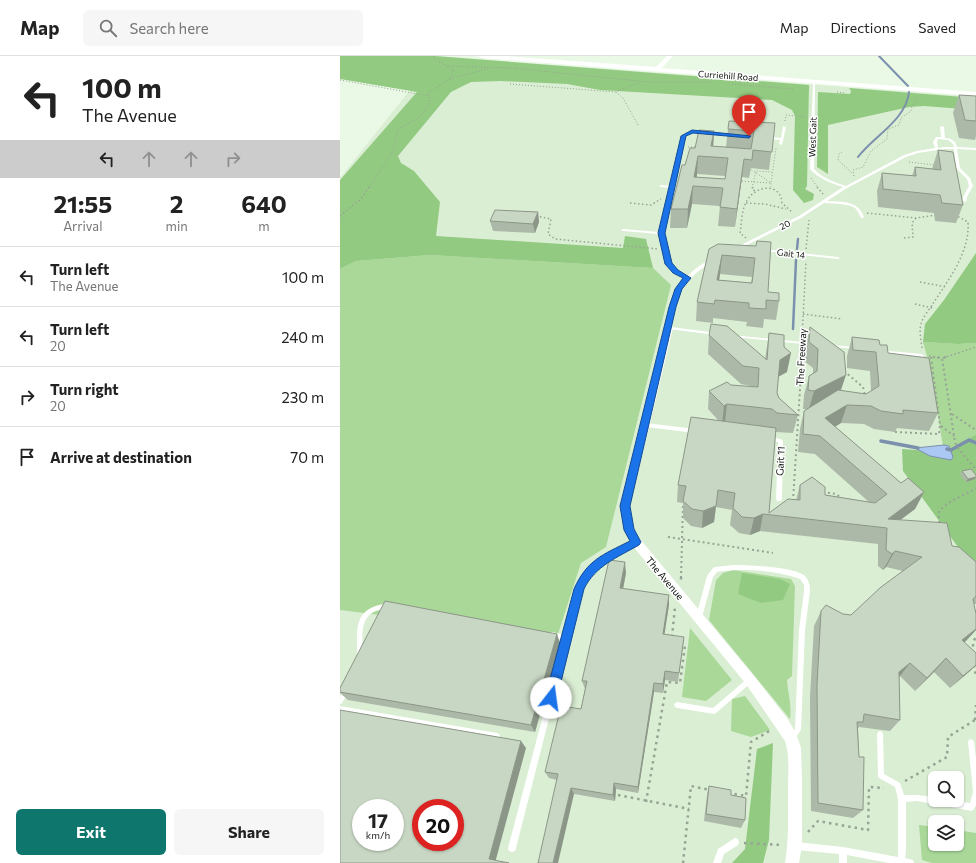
<!DOCTYPE html>
<style>
:root{--surface:#fff;--page:#f6f6f6;--text:#222;--muted:#767676;--line:#e0e0e0;--accent:#0f766e}
body{margin:0;font-family:Commissioner,sans-serif;background:var(--page);color:var(--text);height:100vh;display:flex;flex-direction:column;font-size:15px;white-space:nowrap}
*{box-sizing:border-box;margin:0}
p{font-size:13px;color:var(--muted)}
.icon{flex:none;width:22px;height:22px;fill:none;stroke:currentColor;stroke-width:2;stroke-linecap:round;stroke-linejoin:round}
.map{position:relative;flex:1;overflow:hidden}
.sheet{display:flex;flex-direction:column;background:var(--surface);width:340px}
.sheet>*{flex:none}
.top-card{background:#fff;color:var(--text);overflow:hidden}
.tools{position:absolute;left:588px;top:715px;display:grid;gap:8px}
.tools a{display:grid;place-items:center;width:36px;height:36px;border-radius:6px;background:var(--surface);box-shadow:0 1px 3px #0004;font-size:20px}
.speed{position:absolute;left:12px;top:743px;display:flex;gap:8px;font-size:20px;font-weight:700;text-align:center}
.speed>*{display:grid;place-content:center;width:52px;height:52px;border-radius:50%;background:var(--surface);box-shadow:0 1px 3px #0004;line-height:1}
.speed small{font-size:10px;font-weight:400}
.speed .limit{border:6px solid #d22;background:#fff;color:#111}
.pin{position:absolute;display:grid;place-items:center;width:34px;height:34px;color:#fff;margin:-41px -17px;border-radius:50% 50% 50% 0;rotate:-45deg;box-shadow:0 0 4px #0007}
.pin .icon{rotate:45deg}
.me{position:absolute;width:44px;margin:-22px;rotate:15deg;stroke-linejoin:round;filter:drop-shadow(0 0 3px #0008)}
.turn{display:flex;align-items:center;gap:14px;height:84px;padding:0 16px;font-size:18px}
.turn .icon{width:52px;height:52px;stroke-width:2.5}
.turn b{display:block;font-size:28px;line-height:34px}
.lanes{display:flex;align-items:center;height:38px;padding:0 16px;background:#0003;justify-content:center;gap:20px;direction:ltr}
.lanes .off{opacity:.35}
.eta{display:flex;justify-content:space-evenly;align-items:center;height:68px;text-align:center}
.eta b{font-size:24px;font-weight:700;line-height:28px}
.button{display:flex;gap:8px;margin-top:auto;padding:8px 16px}
.button a{flex:1;height:46px;border-radius:6px;background:var(--accent);color:#fff;font-size:16px;font-weight:700;line-height:46px;text-align:center}
.button a+a{background:var(--page);color:var(--text)}
ul{padding:0;list-style:none}
li{display:flex;align-items:center;gap:12px;height:60px;padding:0 16px;border-top:1px solid var(--line)}
li div{flex:1}
li b{display:block;font-size:15px}
li em{font-style:normal}
header{display:flex;align-items:center;gap:24px;box-sizing:border-box;height:56px;padding:0 20px;background:var(--surface);border-bottom:1px solid var(--line)}
header strong{font-size:19px}
nav{display:flex;gap:22px;margin-inline-start:auto;font-size:14px}
.search{width:280px;height:36px;background:var(--page);display:flex;align-items:center;gap:10px;box-sizing:border-box;padding:0 14px;border-radius:6px;color:var(--muted);font-size:15px}
main{display:flex;flex:1;min-height:0}
.map>svg:first-child{display:block}
.built{fill:#daeed3;fill-rule:evenodd}
.green{fill:#a9d899}
.forest{fill:#93ca81}
.water{fill:#abc7f3;stroke:#7b90ad}
.lines{fill:none;stroke-linecap:round;stroke-linejoin:round}
.stream-far2{stroke:#7b90ad;stroke-width:2}
.stream-far1{stroke:#7b90ad;stroke-width:2.5}
.stream{stroke:#7b90ad;stroke-width:3.5}
.path-far3{stroke:#97a394;stroke-width:1;stroke-dasharray:1 2;stroke-linecap:butt}
.path-far2{stroke:#97a394;stroke-width:1.5;stroke-dasharray:1.5 2.5;stroke-linecap:butt}
.path-far1{stroke:#97a394;stroke-width:2;stroke-dasharray:2 3;stroke-linecap:butt}
.path{stroke:#97a394;stroke-width:2.5;stroke-dasharray:2.5 4;stroke-linecap:butt}
.service{fill:#fff;fill-rule:evenodd}
.minor{fill:#fff;fill-rule:evenodd}
.tertiary{fill:#fff;fill-rule:evenodd}
.wall{fill:#acb9a8;fill-rule:evenodd}
.shaded-wall{fill:#8c9688}
.building{fill:#c8d7c3;stroke:#8c9688;fill-rule:evenodd}
.route{fill:#1a73e8;stroke:#114b97}
.labels{text-anchor:middle;stroke-width:3;stroke-linejoin:round;paint-order:stroke}
.far-street-label{font-size:9px;fill:#0b100a;stroke:#fff}
.street-label{font-size:10px;fill:#0b100a;stroke:#fff}
</style>
<header>
<strong>Map</strong>
<div class="search"><svg class="icon" aria-label="search" viewBox="0 0 24 24"><circle cx="10" cy="10" r="6"/><path d="M15 15l6 6"/></svg>Search here</div>
<nav><a>Map</a><a>Directions</a><a>Saved</a></nav>
</header>
<main>
<section class="sheet">
<div class="top-card">
<div class="turn"><svg class="icon" aria-label="left" viewBox="0 0 24 24"><path d="M17 20v-9H6M10 6l-5 5 5 5"/></svg><div><b>100 m</b>The Avenue</div></div>
<div class="lanes"><svg class="icon" aria-label="left" viewBox="0 0 24 24"><path d="M17 20v-9H6M10 6l-5 5 5 5"/></svg><svg class="icon off" aria-label="ahead" viewBox="0 0 24 24"><path d="M12 20V5M6 11l6-6 6 6"/></svg><svg class="icon off" aria-label="ahead" viewBox="0 0 24 24"><path d="M12 20V5M6 11l6-6 6 6"/></svg><svg class="icon off" aria-label="right" viewBox="0 0 24 24"><path d="M7 20v-9h11M14 6l5 5-5 5"/></svg></div>
</div>
<div class="eta">
<div><b>21:55</b><p>Arrival</p></div>
<div><b>2</b><p>min</p></div>
<div><b>640</b><p>m</p></div>
</div>
<ul>
<li><svg class="icon" aria-label="left" viewBox="0 0 24 24"><path d="M17 20v-9H6M10 6l-5 5 5 5"/></svg><div><b>Turn left</b><p>The Avenue</p></div><em>100 m</em></li>
<li><svg class="icon" aria-label="left" viewBox="0 0 24 24"><path d="M17 20v-9H6M10 6l-5 5 5 5"/></svg><div><b>Turn left</b><p>20</p></div><em>240 m</em></li>
<li><svg class="icon" aria-label="right" viewBox="0 0 24 24"><path d="M7 20v-9h11M14 6l5 5-5 5"/></svg><div><b>Turn right</b><p>20</p></div><em>230 m</em></li>
<li><svg class="icon" aria-label="arrive" viewBox="0 0 24 24"><path d="M6 21V4h12l-3 4 3 4H6"/></svg><div><b>Arrive at destination</b></div><em>70 m</em></li>
</ul>
<div class="button"><a>Exit</a><a>Share</a></div>
</section>
<div class="map">
<svg width="636" height="807" viewBox="0 0 636 807">
<rect width="100%" height="100%" fill="#e9f9e5"/>
<path class="built" d="M97 0 636 41V807H0V122ZM595 722H617V744H595ZM21 752H55V786H21ZM81 752H115V786H81ZM595 766H617V788H595Z"/>
<path class="green" d="M90 199 313 212 331 229 266 491 241 507 217 581 0 554V213L16 205Z
M583 286 618 288 636 287V398L604 396 589 307Z
M393 514 451 523 455 530 452 620 447 624C448 638 452 650 450 663L369 564 376 524 383 517Z
M350 572 392 624 366 645 342 641Z
M405 640 430 674 411 681 391 675 392 643Z
M579 769 595 771V788H617V774L636 777V807H592L582 804Z"/>
<path class="forest" d="M0 0H95L469 29 467 130 465 133 474 138 473 144 464 147 453 134 455 60 452 54 432 44 260 34 227 28 161 25 131 26 111 36 58 100 61 107 74 115 100 146 96 180 283 192 285 180 306 183 313 212 90 199 16 205 0 213V124L77 36 0 23Z
M509 32 636 42V54L584 50 569 51 488 69V118L477 111 478 36 510 38 511 35Z
M636 197V287L618 288 583 286 585 268 604 244Z
M636 379V516L563 415 562 393 604 396Z
M402 517 440 523 450 528 443 544 421 547 398 538Z
M433 687 429 784 423 807H392L405 793 417 693Z"/>
<path class="water" d="M604 389 609 390 613 401 611 404 590 400 575 392Z"/>
<g class="lines">
<path class="stream-far2" d="M539 0 568 30
M518 101C534 80 566 64 569 36"/>
<path class="stream-far1" d="M457 193 458 183
M453 273 456 204"/>
<path class="stream" d="M541 385 578 392
M607 393 611 394 629 384 636 387"/>
<path class="path-far3" d="M108 10 172 12 308 26H371
M110 23 150 12
M0 24 89 40
M170 28 276 36 298 27
M392 28 453 33
M276 36 283 42 298 69
M497 36 504 37
M445 65 446 59 466 61
M348 91H357
M502 96 499 98 498 104 512 117
M569 106 595 109
M409 112 431 127V131
M514 120 513 114 523 111 531 95 547 83 548 73 559 69 561 62 571 55 572 50 579 42
M471 122 478 132
M399 125 431 127 436 92
M29 132 53 95 58 73 79 62 90 47 88 37 110 23 114 14 94 3V0
M412 132 416 115 432 116"/>
<path class="path-far2" d="M413 131 412 133 415 135
M477 131 483 138
M290 147 311 149 321 143
M406 147 425 148 446 153
M527 157 576 162 596 159
M0 160 21 143 29 131
M196 160 211 163 208 178 215 183 318 193
M406 182 400 177C402 166 401 153 408 143 417 129 441 127 442 147L453 157
M564 182 573 181 572 167 576 162
M466 193 469 164
M580 226 606 231
M575 248 592 252
M463 258 502 263
M462 281 466 205
M582 292C581 284 579 275 581 268 583 260 590 253 594 246 609 223 630 196 628 166L617 160
M589 300 600 302
M461 302 462 293
M603 302 636 291"/>
<path class="path-far1" d="M591 301 600 369 614 380
M593 301 602 302
M606 301 602 302 615 386C620 397 629 404 636 414
M504 315 523 331 525 339
M612 358 636 374
M555 376 599 378 600 369
M483 436 496 438 501 442
M453 445 462 301
M599 467V455C612 442 621 442 636 432
M328 481 433 497
M341 522 343 448"/>
<path class="path" d="M341 521V524
M332 581 335 551
M633 597V586L636 581
M634 609 636 620
M635 664 636 649
M565 725 607 701 608 681 635 664
M388 737 406 740 411 686 431 674
M278 739 349 753
M306 746 327 626 340 627 345 589 341 587
M468 776 478 765 528 774 529 731 544 732
M404 787 442 789
M343 807 351 730 370 734"/>
<path class="service" d="M473 25 475 26 474 113C482 122 494 126 506 130L564 99 577 95 595 92 593 86 596 81H601L600 71 602 70 604 71 605 82C611 82 616 85 617 91L636 92V94L617 93 620 112 630 122 633 130 627 141 626 146 623 145V141L629 130 627 123 616 112 614 93H604L578 97 566 101 507 132 487 145C502 146 518 144 524 161L523 162H521L518 156 515 152 511 150 501 148 484 147 461 162 399 193H397V191L459 160 503 131C491 127 479 123 470 113ZM598 83 608 84 613 88 614 91H604L598 92 597 86Z
M443 70 446 71 442 89 439 88 440 84 427 83 426 82 428 81 441 82Z
M352 74 394 78 396 79 394 80 353 76 345 80 323 177 331 208 337 215 347 221C353 214 364 205 372 204L373 205C366 210 359 214 353 220 338 233 335 252 331 271L378 277V279H376L328 273 327 272C330 254 334 237 345 223L335 217 327 208 319 178 283 175 281 174 283 173 319 176 330 132 321 131 319 130 321 129 330 130 342 80Z
M423 193 498 201 500 202 498 203 424 195 422 194Z
M392 279 472 287 474 288 472 289 394 281H392Z
M490 289 516 291 518 292 516 293 492 291 490 290Z
M539 294 582 298 584 300 582 302 541 296 539 295Z
M306 367 355 373 357 375 355 377 306 371 304 369Z
M429 381 441 383 443 385 442 443 441 445H437L436 443 438 386 427 384V382Z
M294 484H298L299 486 298 488C277 498 251 510 242 533 240 538 239 543 238 548 235 559 232 570 230 581V582L229 584 176 792 175 795 172 796 169 795 168 792 223 584 210 581 209 579 210 577 212 576 224 579C228 564 231 548 236 533 245 508 272 496 294 484Z
M394 509C407 509 456 511 465 520 469 525 470 529 470 535L465 574 461 674 454 684 452 685 450 684 449 682 455 673 459 574 464 535V529L460 523C437 514 401 512 377 516L373 521 362 561 361 563 359 564 357 563 356 561 367 520 373 512 375 511Z
M49 547 51 548 52 550 51 552C45 554 38 553 32 557 19 565 23 586 23 599L22 601 20 602 18 601 17 599C17 569 14 552 49 547Z
M410 621 412 622 413 624 412 626 376 657 374 658 337 652 335 651 334 649 335 647 337 646 373 652 408 622Z
M7 631 9 632 10 634 2 647 0 648C0 641 0 634 7 631Z
M0 650 157 677 159 678 160 680 159 682 157 683 0 656Z
M540 675 542 676 543 678 544 718 560 727 564 739H577L595 741V744H611L630 747 633 736 628 686 629 684 631 683 633 684 634 686 636 702V749L634 753 632 755 577 745 566 746V795L565 802 573 804 574 807H549L507 799V807H499V798L456 794 453 793 452 790 453 787 456 786 503 791 558 801V743L555 731 539 722 538 720 537 678 538 676Z
M395 782 398 783 399 786 398 789 384 798 381 807H373L378 793Z"/>
<path class="minor" d="M329 269 333 272 290 450 294 473 300 483 414 620 447 662 456 677 461 692 462 722V790L459 807H445C449 783 448 759 448 735 448 719 450 700 445 685L406 628 292 489 284 474 280 450 325 272Z"/>
<path class="tertiary" d="M138 0H166L316 11 327 0H333L322 12 636 36V40L141 2Z"/>
</g>
<path class="wall" d="M619 39 636 40V80L635 84 619 82 613 57Z
M435 67 429 114 411 112 409 122 402 121 395 171 378 170 380 150 352 148 347 172H330L331 153 345 109 355 92 374 75 373 90 386 91 388 73ZM357 118 385 120V123L357 121Z
M598 94 623 149 616 167 595 165 594 157 538 151 537 135 542 117 572 120 575 111 592 113Z
M198 156 199 166 195 177 153 175 150 165Z
M416 190 428 236 439 245 436 264 424 263 423 272 406 270 407 266 373 262V267L356 265 357 246 369 193ZM380 218 412 221 411 227 379 224Z
M470 271 501 335 526 338 531 335 530 315 507 312V300L512 281 540 289 598 357 589 375 557 372 555 376 534 373 524 368 501 367 495 371 561 427 584 436 575 453 560 464 612 490 636 506V548H634L636 558V574L624 586 636 597V609L610 632 594 616 575 635 560 620 559 621 560 664 550 675 519 671 518 673 519 701 523 754 513 762 471 755 470 641 474 570 481 555 511 559 563 515 546 511 543 514 538 510V488L420 475 410 479 399 477 390 469 392 454 376 451 374 466 362 472 351 470 343 462V447L337 446 338 429 378 364 368 353 369 335 391 329 416 331 401 328 368 298 369 279 425 303 429 277 444 291 447 316 438 321 437 337 439 342 458 359 453 377 436 376 429 457 456 444 460 429 485 439 529 446 475 398 458 396 460 373 464 355 467 353H463L464 339 469 320 473 318V312L464 305 466 290Z
M622 415 636 419V423H635L626 426 620 418Z
M286 517 283 533 329 539V549L324 578 343 590 338 626 325 624 323 637 314 636 298 737 276 733 275 745 234 738 217 724 209 722 205 716 241 653 245 633 242 625Z
M217 578 220 588 195 676 8 644 0 637V632Z
M369 730 391 739 405 764 401 772 364 765 367 739Z"/>
<path class="shaded-wall" d="M374 75 373 93 371 90Z
M358 100 357 118 355 130 354 121Z
M404 103 402 121 395 171 397 153Z
M353 130 352 148 347 172 348 153Z
M198 156 199 166 195 177 193 168Z
M382 199 380 218 376 243 377 224Z
M451 297 447 316 436 322 440 304Z
M506 319 500 337 469 353 474 335Z
M387 348 385 366 382 369 384 350Z
M507 349 501 367 479 380 485 362Z
M636 421 635 423 626 426 628 423Z
M378 434 374 466 362 472 363 455Z
M584 436 575 453 547 474 548 463Z
M423 458 420 475 410 479 414 462Z
M555 495 546 511 543 514 552 498Z
M285 506 286 517 281 543 280 532Z
M329 539V549L323 588V578Z
M636 573V574L626 585 610 598 622 584Z
M217 578 220 588 195 676 191 669Z
M606 602 594 616 575 635 587 622Z
M570 607 560 620 549 629 559 616Z
M636 609 629 616 610 632 623 620Z
M325 615V624L323 637V628Z
M314 627V636L298 737V731Z
M181 685 186 692 155 807 149 803Z
M274 727 276 733 275 745 273 739Z
M231 732 234 738 218 807H213Z"/>
<path class="building" d="M619 39 636 40V65L625 64Z
M389 65 435 67 432 96 413 94 412 104 404 103 397 153 380 151 383 132 353 130 348 153H331L342 109H345L350 92H355L359 74 374 75 371 90 411 93 414 75 388 73ZM358 100 388 102 385 123 354 121Z
M598 94 613 96 623 149 602 147 600 139 543 133 542 117 576 120 575 111 601 114Z
M155 154 198 156 193 168 150 165Z
M417 185 431 186 428 236 439 237V245L426 244V253L409 252V247L375 244 374 248 357 246 369 193 378 188 416 190ZM382 199 415 202 412 227 377 224Z
M371 268 387 270 427 304 429 277 444 279V291L451 297 440 304 437 337 439 342 458 359 437 357 432 353 387 348 384 350 369 335 387 326 391 329 418 331 419 312 403 310 369 279Z
M470 271 504 296 506 319 474 335 468 334 469 320 477 315 478 293 469 286Z
M512 281 539 284 540 289H547L548 297 589 302 598 357 563 354V358L541 355 531 350 507 349 485 362 561 427 568 422 584 436 548 463 607 467 612 490 619 491 636 506V540L633 543 636 558V573L622 584 636 597V609L623 620 606 602 587 622 570 607 559 616 560 664 524 658 523 666H517L519 701H524L523 754 478 747 477 629 481 555 486 549 503 558 511 559 541 531 582 501 555 495 552 498 546 494 547 472 423 458 414 462 402 461 393 452 395 437 378 434 376 450 363 455 352 453 343 445 346 430 338 429 351 361 436 372 429 457 448 443 460 444V429L472 421 485 431V439L535 447 547 438 480 380 463 378 464 355 498 334 526 338 539 330 536 296 513 294Z
M631 413 636 419V421L628 423 622 415Z
M269 504 285 506 280 532 329 539 323 578 344 581 339 617 325 615 323 628 314 627 298 731 274 727 273 739 231 732 213 807H198L218 718 205 716 221 650 241 653 247 625H242Z
M45 545 217 578 191 669 0 636V632Z
M0 654 181 685 149 803 169 807H0ZM21 752H55V786H21ZM81 752H115V786H81Z
M369 730 391 734V739L406 742 405 764 366 758Z"/>
<path class="route" d="M352 74 411 80 409 82 353 77 346 80 325 177 332 207 338 214 351 222 342 233 336 251 290 450 294 473 301 486 299 489C278 501 255 510 244 533L217 642 215 646 211 648 207 646 205 642 234 533C247 504 262 499 290 485L284 474 280 450 329 251 335 233 343 222 333 217 325 208 318 177 341 80Z"/>
<g class="labels">
<g class="far-street-label">
<text transform="translate(388 20) rotate(4)" y="3">Curriehill Road</text>
<text transform="translate(473 81) rotate(-88)" y="3">West Gait</text>
<text transform="translate(445 169) rotate(-27)" y="3">20</text>
<text transform="translate(451 198) rotate(7)" y="3">Gait 14</text>
</g>
<g class="street-label">
<text transform="translate(461 301) rotate(-87)" y="4">The Freeway</text>
<text transform="translate(440 405) rotate(-87)" y="4">Gait 11</text>
<text transform="translate(325 522) rotate(50)" y="4">The Avenue</text>
</g>
</g>
</svg>
<div class="tools">
<a><svg class="icon" aria-label="search" viewBox="0 0 24 24"><circle cx="10" cy="10" r="6"/><path d="M15 15l6 6"/></svg></a>
<a><svg class="icon" aria-label="layers" viewBox="0 0 24 24"><path d="M12 4l9 5-9 5-9-5zM3 14l9 5 9-5"/></svg></a>
</div>
<div class="speed"><div>17<small>km/h</small></div><div class="limit">20</div></div>
<div class="pin" style="left:409px;top:80px;background:#d93025"><svg class="icon" aria-label="arrive" viewBox="0 0 24 24"><path d="M6 21V4h12l-3 4 3 4H6"/></svg></div>
<svg class="me" style="left:211px;top:642px" viewBox="-20 -20 40 40"><circle r="19" fill="#fff"/><path d="M0-13L10 11 0 6-10 11z" fill="#1a73e8"/></svg>
</div>
</main>
